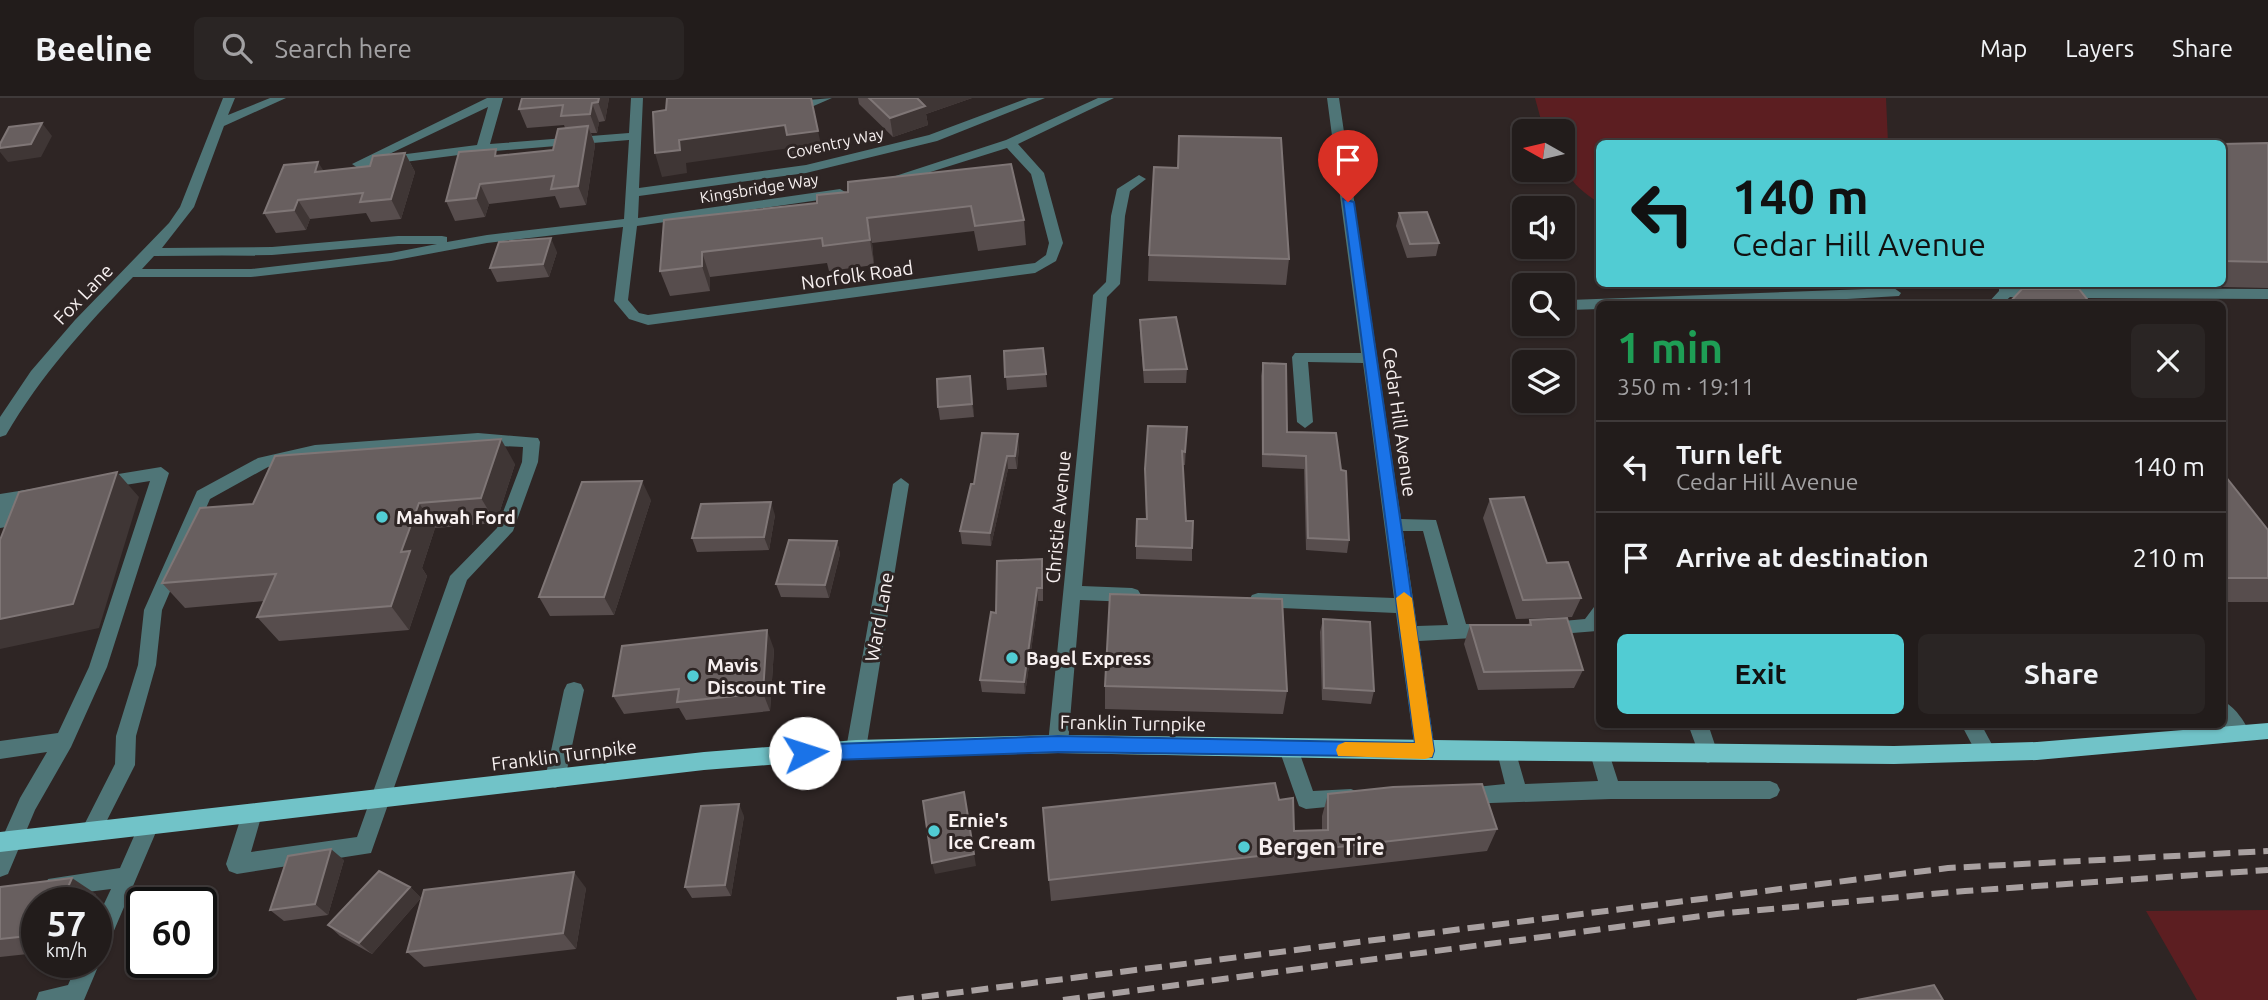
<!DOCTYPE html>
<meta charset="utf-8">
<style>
:root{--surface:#221c1b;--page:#2a2524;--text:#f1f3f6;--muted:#a2a1a3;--line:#3f3a3a;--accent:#51ccd3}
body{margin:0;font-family:Ubuntu,sans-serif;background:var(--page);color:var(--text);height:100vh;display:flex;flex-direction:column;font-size:26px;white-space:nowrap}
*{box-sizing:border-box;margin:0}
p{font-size:23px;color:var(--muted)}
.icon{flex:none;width:38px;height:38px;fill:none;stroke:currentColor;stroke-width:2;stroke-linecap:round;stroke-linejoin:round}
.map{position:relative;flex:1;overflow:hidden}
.sheet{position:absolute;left:1596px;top:203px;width:630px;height:427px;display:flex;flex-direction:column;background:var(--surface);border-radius:10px;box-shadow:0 2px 5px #0004,0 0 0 2px var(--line)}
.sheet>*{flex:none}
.banner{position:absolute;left:1596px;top:42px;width:630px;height:147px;border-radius:10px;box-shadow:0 2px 5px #0004,0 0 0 2px var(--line);background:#51ccd3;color:#111;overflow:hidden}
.needle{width:46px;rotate:278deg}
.tools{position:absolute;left:1512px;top:21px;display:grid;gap:14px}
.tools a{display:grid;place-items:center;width:63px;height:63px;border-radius:10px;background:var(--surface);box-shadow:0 2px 5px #0004,0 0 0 2px var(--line);font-size:35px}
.speed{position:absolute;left:21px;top:789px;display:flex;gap:14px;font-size:35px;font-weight:700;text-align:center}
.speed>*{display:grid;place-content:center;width:91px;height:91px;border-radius:50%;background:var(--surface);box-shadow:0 2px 5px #0004,0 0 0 2px var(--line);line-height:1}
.speed small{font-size:18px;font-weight:400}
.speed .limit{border:4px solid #111;border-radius:10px;background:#fff;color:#111}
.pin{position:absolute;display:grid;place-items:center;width:60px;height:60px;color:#fff;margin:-72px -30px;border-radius:50% 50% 50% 0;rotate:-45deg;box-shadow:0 0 7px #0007}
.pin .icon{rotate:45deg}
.me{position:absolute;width:77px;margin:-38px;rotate:85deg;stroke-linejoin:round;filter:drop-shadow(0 0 5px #0008)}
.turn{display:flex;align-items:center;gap:24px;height:147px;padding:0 21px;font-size:32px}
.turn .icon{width:91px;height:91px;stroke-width:2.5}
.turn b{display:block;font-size:49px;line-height:60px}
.round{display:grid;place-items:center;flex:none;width:74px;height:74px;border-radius:10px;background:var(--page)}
.summary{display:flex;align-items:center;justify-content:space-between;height:119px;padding:0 21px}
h1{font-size:42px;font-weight:600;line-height:52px;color:#1e9e55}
.action{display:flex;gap:14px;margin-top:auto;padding:14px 21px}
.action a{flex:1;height:80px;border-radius:10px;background:var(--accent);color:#111;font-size:28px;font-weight:600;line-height:80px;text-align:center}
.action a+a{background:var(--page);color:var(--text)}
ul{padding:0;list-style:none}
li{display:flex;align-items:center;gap:21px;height:91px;padding:0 21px;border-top:2px solid var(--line)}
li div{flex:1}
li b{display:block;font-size:26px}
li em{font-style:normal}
header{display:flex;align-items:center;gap:42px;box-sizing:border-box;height:98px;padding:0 35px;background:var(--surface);border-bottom:2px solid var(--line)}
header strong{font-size:33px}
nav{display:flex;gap:38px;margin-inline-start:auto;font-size:24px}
.search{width:490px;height:63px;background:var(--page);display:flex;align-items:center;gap:18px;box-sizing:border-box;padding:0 24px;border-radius:10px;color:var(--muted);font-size:26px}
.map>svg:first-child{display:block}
.green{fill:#5c1e21}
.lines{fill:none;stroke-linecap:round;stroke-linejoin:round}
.minor{fill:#4f7577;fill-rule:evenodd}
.major{fill:#71c3c8;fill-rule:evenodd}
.rail{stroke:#a9a1a1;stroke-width:6;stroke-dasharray:17 8;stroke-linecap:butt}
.wall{fill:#574d4d}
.shaded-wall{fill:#3f3635}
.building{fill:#685f5f;stroke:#7f7676;stroke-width:2}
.route{fill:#1a73e8;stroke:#114b97;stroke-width:2}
.slow{fill:#f59e0b}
.poi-dot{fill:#51ccd3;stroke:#2e2524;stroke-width:2.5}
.labels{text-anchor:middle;stroke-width:6;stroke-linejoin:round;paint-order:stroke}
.far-street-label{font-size:16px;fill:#f7f0f0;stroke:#2e2524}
.street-label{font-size:19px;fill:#f7f0f0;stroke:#2e2524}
.poi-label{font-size:19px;font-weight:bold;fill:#f7f0f0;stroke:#2e2524;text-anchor:start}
.near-poi-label{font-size:23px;font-weight:bold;fill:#f7f0f0;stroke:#2e2524;text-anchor:start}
</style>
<header>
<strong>Beeline</strong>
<div class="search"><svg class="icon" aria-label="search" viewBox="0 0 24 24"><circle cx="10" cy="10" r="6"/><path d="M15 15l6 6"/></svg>Search here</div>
<nav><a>Map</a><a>Layers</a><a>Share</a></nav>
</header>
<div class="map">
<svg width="2268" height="902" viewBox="0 0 2268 902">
<rect width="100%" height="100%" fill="#2e2524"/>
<path class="green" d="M1535 0H1886L1888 45 1600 46 1599 105C1565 82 1563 73 1563 33H1544Z
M2268 812V902H2197L2146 813Z"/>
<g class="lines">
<path class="minor" d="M223 0H235L228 17 270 0H286L224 28 194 109 162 150 272 149 398 138H442L447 139V144L487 137 624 121 629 42 482 54 358 70 352 66 487 0H503L490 46 629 35 631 0H643L639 90 806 67 929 37 1028 0H1045L937 43 806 75 639 98 638 120 840 91 847 95 840 99 637 128 628 202 639 215 648 217 1035 165 1046 157 1049 145 1031 76 1007 50 889 87 884 88 877 84 1006 42 1098 0H1114L1018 46 1044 75 1063 145 1056 163 1035 175 648 227 629 221 614 203 623 129 487 145 391 163 251 179H133C85 229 41 277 6 337L0 339V319L31 273 75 222 169 125 180 109ZM488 9 477 47 383 59ZM398 146H437L391 155 251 171H142L154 158 272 157Z
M782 0 808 2 832 0 809 10 784 7Z
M1327 0H1339L1401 421 1436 422 1466 526 1499 527 1501 532 1499 537 1492 539 1419 543 1435 653 1432 659 1425 662 1418 659 1415 653 1396 515 1258 509 1252 507 1249 502 1252 497 1258 495 1394 500 1363 265 1308 264 1313 324 1305 330 1297 324 1292 259 1295 255H1361ZM1403 433H1423L1448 527 1417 528Z
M1139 77 1146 81 1130 93 1125 118 1120 186 1107 199 1082 488 1132 490 1138 492 1141 497 1138 502 1132 504 1080 502 1068 646 1065 652 1058 655 1051 652 1048 646 1093 197 1106 184 1111 118 1117 91Z
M1999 186 2041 190 2048 195 2041 200 2010 199 2002 206H1987L1999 193Z
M1894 190 1901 195 1899 198 1763 206H1600V211L1569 212 1563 209 1564 204 1569 202Z
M2066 190 2268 191V201L2078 200 2082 206H2068L2059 195Z
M478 335 538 340 540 344 538 364 513 433 467 482 371 755 237 776 229 773 226 766 242 716 245 709 252 707 259 709 262 716 251 754 357 739 450 478 497 430 522 364 523 349 478 347 315 359 268 369 210 401 162 512 156 567 136 638 135 667 98 740 91 742 84 740 81 733 115 666 116 638 138 567 144 512 197 393 258 360 315 347Z
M161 369 169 375 107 569 71 649 35 712 8 776 0 779V745L20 700 47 654 0 661V643L58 635 89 569 150 383 100 391 92 385 100 379Z
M901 380 909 386 866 651 863 657 856 660 849 657 846 651 893 386Z
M38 390 46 396 44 400 16 406 6 429 0 430V396Z
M1600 507V529L1597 533 1548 537 1541 535 1539 530 1541 525 1585 521 1594 509Z
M574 584 581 586 584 592 565 681 562 687 555 690 548 687 545 681 564 592 567 586Z
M2222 603C2234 607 2245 624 2250 635L2247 641C2223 649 2222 618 2222 603Z
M1688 626H1708L1718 656 1715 662 1708 665 1701 662Z
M1961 626H1981L1996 654 1993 660 1986 663 1979 660Z
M1289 642 1296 645 1313 693 1351 691 1358 694 1361 700 1358 706 1306 711 1299 708 1279 651 1282 645Z
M1507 645 1514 648 1525 686 1598 683 1590 655 1593 649 1600 646 1607 649 1618 683H1770L1777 686 1780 692 1777 698 1770 701H1611L1463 706 1456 703 1453 697 1456 691 1505 686 1497 654 1500 648Z
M149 718 156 720 159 727 104 856 98 858 100 864 84 902H36L39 894 68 887 78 864H96V823L111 791 56 798 48 795 45 788 48 781 120 770 142 720Z"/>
<path class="major" d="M2268 625V641L2037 662 1894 666 1425 662 1058 655 856 660 704 672 0 754V734L704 654 856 642 1058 637 1894 648 2037 644Z"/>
<path class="rail" d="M897 902 1948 770 2268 753
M1063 902 1717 816 1965 793 2268 772"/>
</g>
<path class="wall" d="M609 0 605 23 599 24 597 35H591L595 47 586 107 560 110 555 98 489 106 485 119 455 123 446 103 499 58 553 52 565 30 564 27 527 30 519 11Z
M858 0H972L926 16 928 27 893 39 859 6Z
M2268 45V190L2181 188 2176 186H2222V46Z
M405 55 415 74 401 121 371 124 366 115 310 121 306 132 276 135 264 115 324 73 370 68Z
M1011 66 1024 122 1026 147 978 153 974 133 872 145 874 167 829 173 827 165 710 179V193L670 198 660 173 664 122 817 105 848 94Z
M1399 115 1439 145 1436 158 1407 160 1396 128Z
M557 154 549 179 497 184 490 170Z
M1149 157 1289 161 1286 187 1148 183Z
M2023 186H2100L2025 187Z
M1140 222 1187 271 1186 285H1144L1140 235Z
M1043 250 1047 289 1007 292 1004 253Z
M1263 265 1287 334 1336 335 1349 442 1347 455 1306 452 1304 371 1262 369 1261 278Z
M970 278 974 319 940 322 938 309Z
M1187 329 1185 367H1183L1186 423 1192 450V463L1136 461V448L1146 421 1145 371Z
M982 335 1019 349 1017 371H1008L991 448 962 446 960 433 974 386Z
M515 366 496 425 435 430 422 470 427 478 409 532 279 543 257 519 264 503 185 510 162 485 253 406Z
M2222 374 2268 432V504H2222Z
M1490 401 1547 465 1581 500 1572 519 1516 521 1483 420Z
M651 402 614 517 550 518 539 499Z
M775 417 769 452 697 454 692 440Z
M837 443 840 456 829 500 781 499 776 486Z
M1043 474V503H1038L1025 596 982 594 980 582 996 515Z
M1323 521 1374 593 1371 606 1322 602 1320 534Z
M1530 522 1583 572 1574 590 1478 592 1464 546 1470 527H1528Z
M774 551 770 613 686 622 679 610 624 616 613 598Z
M1105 588 1287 593 1283 616 1105 611Z
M1328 696 1497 731 1487 753 1051 803 1049 782 1279 702 1294 733 1322 732V718Z
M744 718 731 798 692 800 685 789Z
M344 762 328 817 284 823 270 812Z
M0 789 96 796 92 805H37V855L0 859Z
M410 789 421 800 372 856 340 838 328 827Z
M586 790 576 851 424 869 407 854Z"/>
<path class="shaded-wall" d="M599 0H609L605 23 598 4Z
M916 0H972L926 16 928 27 893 39 890 20Z
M592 5 599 24 597 35 590 16Z
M42 25 52 38 41 59 8 64 0 54V50Z
M785 27 818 33 823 56 792 60 790 50 686 65 687 75 662 79 655 55 679 42Z
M588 28 595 47 586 107 578 88Z
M405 55 415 74 401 121 391 101Z
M318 64 330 83 315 74Z
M480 86 489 106 485 119 476 100Z
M298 102 310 121 306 132 294 112Z
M867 120 872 145 874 167 870 142Z
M551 140 557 154 549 179 543 166Z
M702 154 710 179V193L702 168Z
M970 278 972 292 974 319 972 306Z
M1018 336 1019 349 1017 371 1015 358Z
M501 341 515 366 496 425 481 400Z
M1007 358 1008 371 991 448 990 435Z
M117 374 139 399 99 530 0 551V521Z
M642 383 651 402 614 517 604 499Z
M771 404 775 417 769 452 764 439Z
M419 405 435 430 422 470 427 478 409 532 391 508 401 454Z
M837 443 840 456 829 500 825 487Z
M1037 490 1038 503 1025 596 1024 584Z
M767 532 774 551 770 613 763 595Z
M964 694 976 768 935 776 932 765Z
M739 706 744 718 731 798 725 787Z
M331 751 344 762 328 817 315 806Z
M574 774 586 790 576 851 563 835Z
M72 780 96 796 92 805H61Z
M410 789 421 800 372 856 359 845Z"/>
<path class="building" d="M522 0H599L598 4 592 5 590 16 561 18 563 7 519 11Z
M667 0H811L818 33 787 37 785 27 679 42 680 52 655 55 653 14 666 12Z
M869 0H917L925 8 890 20Z
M42 25 31 46 0 50V46L9 29Z
M588 28 578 88 551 91 554 78 480 86 476 100 446 103 459 54 496 51 495 58 553 52 558 31Z
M1179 38 1281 40 1289 161 1149 157 1154 69 1178 70Z
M2268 45V164L2222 163V46Z
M405 55 391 101 360 104 363 95 298 102 294 112 264 115 284 67 318 64 315 74 370 68 373 58Z
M1011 66 1024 122 975 128 971 108 867 120 870 142 823 148 822 140 702 154V168L660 173 664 122 817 105V97L848 94V84Z
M1427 114 1439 145 1410 146 1399 115Z
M551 140 543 166 490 170 499 144Z
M2022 191H2079L2091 206H2008Z
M1176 219 1187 271 1144 272 1140 222Z
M1043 250 1046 276 1005 279 1004 253Z
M1263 265 1286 266 1287 334 1336 335 1341 372 1346 373 1349 442 1308 440 1306 358 1263 356Z
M970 278 972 306 938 309 937 281Z
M1148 328 1187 329 1185 354 1182 353 1186 423H1193L1192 450 1136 448 1137 421H1147L1145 371Z
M982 335 1018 336 1015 358H1007L990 435 960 433 971 386H974Z
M501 341 481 400 419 405 401 454 410 453 391 508 257 519 276 476 162 485 200 410 253 406 275 358Z
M117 374 73 506 0 521V442L19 394Z
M2222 374 2268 432V480H2222Z
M642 383 604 499H539L582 384Z
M1524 399 1547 465 1568 464 1581 500 1523 502 1490 401Z
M771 404 764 439 692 440 701 406Z
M789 442 837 443 825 487 776 486Z
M1042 461V490H1037L1024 584 980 582 991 514 996 515 997 463Z
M1110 496 1282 501 1287 593 1105 588Z
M1567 520 1583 572 1484 574 1470 527H1531L1530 522Z
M1323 521 1370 524 1374 593 1324 590Z
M767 532 763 595 677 604 679 591 613 598 622 548Z
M1275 685 1279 702 1293 700 1294 733 1328 732V696L1393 689 1482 686 1497 731 1049 782 1043 710Z
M964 694 974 756 932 765 923 703Z
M739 706 725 787 685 789 701 708Z
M331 751 315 806 270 812 288 758Z
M379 773 410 789 359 845 328 827Z
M574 774 563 835 407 854 424 792Z
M72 780 61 805H37V837L0 841V789Z
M1934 887 1943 902H1857Z"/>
<path class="route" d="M1343 101 1354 104 1434 653 1432 659 1058 654 805 663 799 661 796 655 799 649 805 647 1058 638 1415 645Z"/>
<path class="slow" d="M1404 494 1412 500 1434 653 1432 659 1425 661 1338 658 1336 652 1338 647 1345 644 1415 645 1396 500Z"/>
<g class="poi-dot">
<circle cx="382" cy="419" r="7"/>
<circle cx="1012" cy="560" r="7"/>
<circle cx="693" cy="578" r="7"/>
<circle cx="934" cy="733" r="7"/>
<circle cx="1244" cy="749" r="7"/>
</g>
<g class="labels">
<g class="far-street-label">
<text transform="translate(835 45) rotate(-12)" y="6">Coventry Way</text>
<text transform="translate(759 90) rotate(-9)" y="6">Kingsbridge Way</text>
</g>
<g class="street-label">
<text transform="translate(857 177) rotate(-8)" y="7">Norfolk Road</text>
<text transform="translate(83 196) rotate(-46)" y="7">Fox Lane</text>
<text transform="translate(1400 324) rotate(82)" y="7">Cedar Hill Avenue</text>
<text transform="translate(1058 419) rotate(-85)" y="7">Christie Avenue</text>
<text transform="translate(879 519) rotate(-80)" y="7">Ward Lane</text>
<text transform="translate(1133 625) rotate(1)" y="7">Franklin Turnpike</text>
<text transform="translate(564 657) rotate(-7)" y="7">Franklin Turnpike</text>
</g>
<g class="poi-label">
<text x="396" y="426">Mahwah Ford</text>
<text x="1026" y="567">Bagel Express</text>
<text x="707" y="574">Mavis<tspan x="707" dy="22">Discount Tire</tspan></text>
<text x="948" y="729">Ernie's<tspan x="948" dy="22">Ice Cream</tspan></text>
</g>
<g class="near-poi-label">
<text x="1258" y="757">Bergen Tire</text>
</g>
</g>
</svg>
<div class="tools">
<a><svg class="needle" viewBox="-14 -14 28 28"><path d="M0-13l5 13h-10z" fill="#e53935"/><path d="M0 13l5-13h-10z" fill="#a2a1a3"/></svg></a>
<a><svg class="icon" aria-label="sound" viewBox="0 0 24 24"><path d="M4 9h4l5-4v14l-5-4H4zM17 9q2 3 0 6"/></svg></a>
<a><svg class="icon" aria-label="search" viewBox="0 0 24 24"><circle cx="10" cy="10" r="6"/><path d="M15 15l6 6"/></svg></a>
<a><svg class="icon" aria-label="layers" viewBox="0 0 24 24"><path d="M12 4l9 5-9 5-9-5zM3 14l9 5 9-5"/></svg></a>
</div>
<div class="speed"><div>57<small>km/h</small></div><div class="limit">60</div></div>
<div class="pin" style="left:1348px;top:104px;background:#d93025"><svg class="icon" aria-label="arrive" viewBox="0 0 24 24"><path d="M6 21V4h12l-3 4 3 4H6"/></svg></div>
<svg class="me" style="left:805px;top:655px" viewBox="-20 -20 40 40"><circle r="19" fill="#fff"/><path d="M0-13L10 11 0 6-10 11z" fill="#1a73e8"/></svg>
<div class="banner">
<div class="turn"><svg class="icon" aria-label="left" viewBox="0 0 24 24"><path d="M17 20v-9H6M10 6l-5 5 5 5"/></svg><div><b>140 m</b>Cedar Hill Avenue</div></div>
</div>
<section class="sheet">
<div class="summary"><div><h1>1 min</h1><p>350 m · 19:11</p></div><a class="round"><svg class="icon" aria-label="close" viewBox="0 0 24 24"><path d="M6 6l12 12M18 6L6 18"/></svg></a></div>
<ul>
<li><svg class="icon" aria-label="left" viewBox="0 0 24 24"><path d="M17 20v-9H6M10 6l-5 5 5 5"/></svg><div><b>Turn left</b><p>Cedar Hill Avenue</p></div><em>140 m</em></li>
<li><svg class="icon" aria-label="arrive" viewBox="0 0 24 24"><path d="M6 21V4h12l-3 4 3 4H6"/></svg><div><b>Arrive at destination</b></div><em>210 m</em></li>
</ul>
<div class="action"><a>Exit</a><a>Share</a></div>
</section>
</div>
